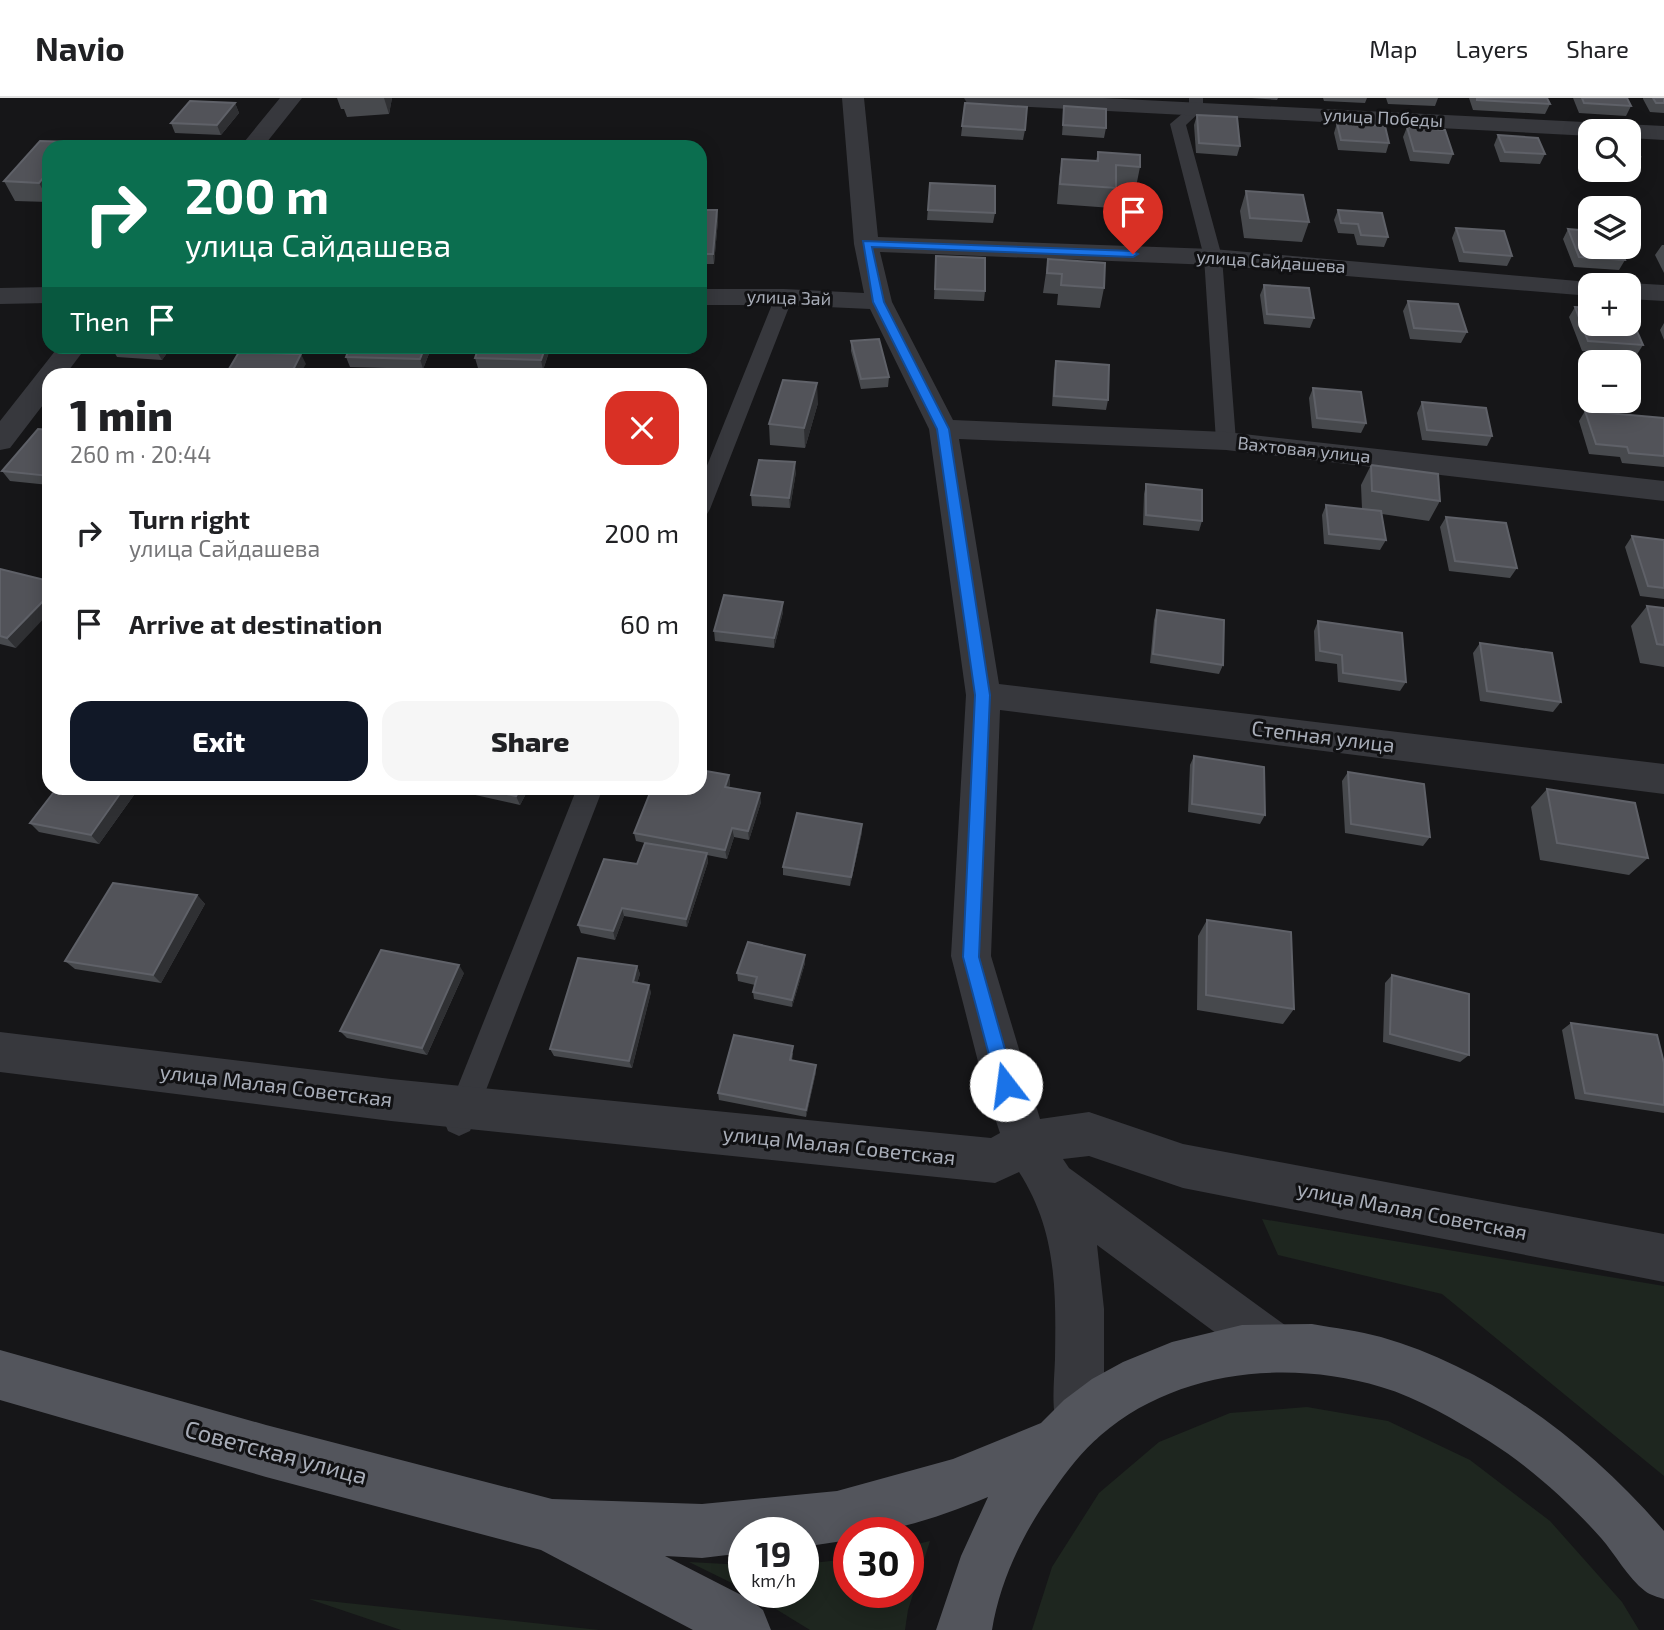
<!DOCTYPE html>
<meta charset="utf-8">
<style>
:root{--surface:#fff;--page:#f6f6f6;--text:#202124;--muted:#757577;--line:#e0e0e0;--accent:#111827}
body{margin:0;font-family:"Exo 2",sans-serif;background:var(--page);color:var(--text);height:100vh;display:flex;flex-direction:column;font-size:26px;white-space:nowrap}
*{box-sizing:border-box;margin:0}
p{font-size:23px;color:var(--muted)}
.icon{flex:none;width:38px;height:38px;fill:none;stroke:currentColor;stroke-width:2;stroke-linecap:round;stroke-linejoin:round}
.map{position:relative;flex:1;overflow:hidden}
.details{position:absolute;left:42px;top:270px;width:665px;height:427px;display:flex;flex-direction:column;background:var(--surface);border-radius:21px;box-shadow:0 4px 18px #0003}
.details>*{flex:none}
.banner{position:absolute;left:42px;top:42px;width:665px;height:214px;border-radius:21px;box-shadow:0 4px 18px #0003;background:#0b6e4f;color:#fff;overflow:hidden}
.buttons{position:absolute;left:1578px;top:21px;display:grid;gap:14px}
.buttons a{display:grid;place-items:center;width:63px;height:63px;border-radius:14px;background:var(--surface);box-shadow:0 4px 18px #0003;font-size:35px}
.speed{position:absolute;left:728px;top:1419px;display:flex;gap:14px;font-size:35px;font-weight:700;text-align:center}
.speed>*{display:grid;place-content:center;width:91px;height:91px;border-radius:50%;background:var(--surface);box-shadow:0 4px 18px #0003;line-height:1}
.speed small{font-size:18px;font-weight:400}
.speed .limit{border:10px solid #d22;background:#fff;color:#111}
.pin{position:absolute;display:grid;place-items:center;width:60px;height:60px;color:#fff;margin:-72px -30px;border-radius:50% 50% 50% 0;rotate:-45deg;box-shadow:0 0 7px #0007}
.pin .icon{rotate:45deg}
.me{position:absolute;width:77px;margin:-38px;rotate:345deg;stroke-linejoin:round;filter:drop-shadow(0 0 5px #0008)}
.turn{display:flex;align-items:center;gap:24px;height:147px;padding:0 28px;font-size:32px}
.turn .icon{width:91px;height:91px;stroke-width:2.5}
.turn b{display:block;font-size:49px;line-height:60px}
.then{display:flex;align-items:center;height:66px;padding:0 28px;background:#0003;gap:14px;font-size:26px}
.round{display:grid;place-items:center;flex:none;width:74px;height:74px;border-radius:21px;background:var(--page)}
.head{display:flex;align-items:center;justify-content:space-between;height:119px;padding:0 28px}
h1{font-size:42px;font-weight:800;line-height:52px}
.cta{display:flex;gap:14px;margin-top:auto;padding:14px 28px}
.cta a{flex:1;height:80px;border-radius:21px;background:var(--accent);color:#fff;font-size:28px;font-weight:800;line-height:80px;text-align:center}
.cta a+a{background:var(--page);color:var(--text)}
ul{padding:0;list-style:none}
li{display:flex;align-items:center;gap:21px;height:91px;padding:0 28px}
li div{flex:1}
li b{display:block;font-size:26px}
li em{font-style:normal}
header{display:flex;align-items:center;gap:42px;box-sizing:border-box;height:98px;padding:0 35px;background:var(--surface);border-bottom:2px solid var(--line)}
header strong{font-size:33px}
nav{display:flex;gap:38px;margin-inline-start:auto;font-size:24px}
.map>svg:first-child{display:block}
.green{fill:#1e261f}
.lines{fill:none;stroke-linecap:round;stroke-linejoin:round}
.service{fill:#37383d;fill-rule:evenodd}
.minor{fill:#37383d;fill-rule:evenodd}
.primary{fill:#53555c;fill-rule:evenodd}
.wall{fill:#47494d}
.shaded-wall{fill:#2f3033}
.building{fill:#525359;stroke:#5f6168;stroke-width:2}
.route{fill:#1a73e8;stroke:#114b97;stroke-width:2}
.labels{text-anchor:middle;stroke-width:6;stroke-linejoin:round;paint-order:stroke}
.far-street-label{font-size:18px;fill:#a8adb8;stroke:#111113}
.street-label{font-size:21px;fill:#a8adb8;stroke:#111113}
.near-street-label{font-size:24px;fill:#a8adb8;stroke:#111113}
</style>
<header>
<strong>Navio</strong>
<nav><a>Map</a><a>Layers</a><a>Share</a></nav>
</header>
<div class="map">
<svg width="1664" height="1532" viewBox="0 0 1664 1532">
<rect width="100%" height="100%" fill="#161618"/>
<path class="green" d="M1262 1121 1664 1188V1378L1442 1196 1278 1157Z
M1307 1309 1388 1323 1470 1362 1550 1423 1622 1504 1639 1532H1032L1052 1469 1099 1395 1159 1344 1230 1315Z
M930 1443 908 1512 905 1532H810L750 1495 803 1494V1466L849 1461V1494H908V1448Z
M689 1464 744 1467V1491Z
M309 1501 599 1532H401Z"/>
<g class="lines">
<path class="service" d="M1189 0H1203V11L1186 27 1222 159 1236 343 1233 347H1219L1216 343 1204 159 1170 26 1189 10Z
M784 194 793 199 710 411 707 416 700 418V385L775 199Z
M577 690H603L474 1023 470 1033 459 1038 448 1033 444 1023Z"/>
<path class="minor" d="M280 0H302L263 49H240Z
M842 0H864L878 139 1213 151 1600 185 1602 187H1591V198L1213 167 880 154 892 204 953 322 1226 334 1664 383V403L1226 352 959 341 999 586 1664 666V696L1000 612 991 858 1040 1021 1089 1014 1183 1046 1664 1136V1184L1183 1090 1089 1058 1063 1061 1069 1070 1289 1230 1297 1247 1289 1264 1272 1272 1255 1264 1097 1147 1104 1211V1323L1097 1341 1079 1348 1061 1341C1050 1315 1054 1289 1055 1261 1056 1193 1057 1133 1019 1074L995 1085 391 1023 0 974V934L391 981 991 1040 1000 1035 984 987 951 858 966 597 929 331 870 211 784 207H700V191H784L864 195 854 146Z
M964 0H1103L1664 28V42L1629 40V33H1591V38L975 6 967 5Z
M1629 185 1664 187V203L1629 201V187H1621Z
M49 189V205L0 206V190Z
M59 248H87L66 276H49V299L10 350 0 352V323Z"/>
<path class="primary" d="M1312 1226C1335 1230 1359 1233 1381 1239 1492 1271 1589 1346 1664 1433V1501C1658 1499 1650 1497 1645 1493 1628 1480 1615 1456 1601 1440 1569 1404 1530 1369 1489 1343 1455 1322 1419 1300 1381 1289 1288 1261 1176 1272 1101 1337 1082 1353 1067 1373 1053 1393 1024 1433 1000 1482 992 1532H936L961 1458 988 1399C944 1417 896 1435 849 1435V1442L803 1449V1435H744V1455L702 1460 665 1458 749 1501 763 1512 771 1532H693L541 1452 266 1379 0 1302V1252L266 1327 552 1401 702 1406 837 1393 953 1361 1041 1325 1064 1302 1092 1281 1123 1264 1172 1244 1242 1227Z"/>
</g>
<path class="wall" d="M337 0H392L389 16 347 19 344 11H341Z
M1251 0H1278L1277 2Z
M1323 0H1367L1365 5 1324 3Z
M1386 0H1438L1435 8 1388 6Z
M1469 0H1547L1550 6 1545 16 1473 12Z
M1573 0H1627L1631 8 1626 18 1579 15Z
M1643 0H1664V15L1650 14 1643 1Z
M235 5 239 15 221 37 175 35 171 25Z
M965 5 1025 32 1023 42 961 38Z
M1064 8 1106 30 1104 40 1062 37Z
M1197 17 1240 48 1237 58 1196 55 1194 27Z
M1337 25 1389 45 1386 55 1338 52 1334 35Z
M1407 29 1453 56 1449 66 1410 63 1403 39Z
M1498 37 1545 56 1540 66 1500 64 1494 47Z
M40 43 75 44 77 49H49V104L15 103 4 83Z
M1629 45 1640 58 1634 68H1629Z
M1591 46V61L1587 53Z
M1098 54 1140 69 1136 89 1116 88 1112 110 1057 106 1059 81 1062 61 1096 63Z
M930 85 995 115 993 125 927 122Z
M1246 93 1309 124 1302 144 1244 140 1240 113Z
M700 112H717L718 122 714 166H700Z
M1338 112 1388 139 1384 149 1357 147 1354 136 1338 135 1334 122Z
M1456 130 1512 158 1507 168 1459 164 1452 140Z
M1568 131 1625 162 1619 172 1574 169 1563 141Z
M1662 147H1664V175L1655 157Z
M936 158 985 193 984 203 934 201Z
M1048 161 1104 190 1100 210 1057 207 1058 196 1043 195Z
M1264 187 1314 220 1310 230 1264 226 1260 197Z
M1408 203 1467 234 1461 245 1410 241 1403 213Z
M1575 209 1643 247 1636 258 1582 253 1569 219Z
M1664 225V242L1660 232Z
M851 243 889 279 888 289 861 291 851 253Z
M111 248H172L162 262 117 259Z
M432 248 423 271 350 269 346 259Z
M479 248H551L543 272 478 270 475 260Z
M600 248H655L653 255 601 252Z
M1056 263 1108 302 1106 312 1052 308 1054 273Z
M1313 290 1366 325 1361 335 1312 330 1309 300Z
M1422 304 1492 338 1487 348 1422 342 1417 315Z
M818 305 805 350 770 347 769 326Z
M1585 313 1664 320V369L1622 365 1620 359 1589 356 1579 323Z
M49 332V387L10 383 2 373Z
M1371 367 1440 403 1429 423 1382 416 1386 442 1380 452 1324 446 1322 417 1326 407 1362 411 1361 387Z
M796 374 790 410 752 408 751 397Z
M1146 386 1202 423 1199 433 1143 427 1144 396Z
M1446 419 1517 470 1510 480 1449 473 1440 429Z
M1632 438 1664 442V501L1640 498 1625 449Z
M0 471 16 550 0 546Z
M1647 508 1664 510V569L1640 565 1631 528Z
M1157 512 1223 567 1219 576 1150 565 1154 522Z
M783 514 774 550 715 543 714 533Z
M1318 523 1406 584 1400 593 1338 584 1337 566 1315 563 1314 533Z
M1480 545 1561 604 1553 614 1480 603 1473 555Z
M1194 658 1265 717 1260 726 1188 714 1190 667Z
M1348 674 1430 739 1423 748 1345 735 1342 683Z
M729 677 730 686 729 689 761 704 749 742 734 739 727 761 707 757 708 764 687 829 624 818 615 842 581 835 578 827 637 766 645 745 636 743 634 735Z
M57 690H139L99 746 39 734 30 725Z
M444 690H443H529L520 707Z
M1547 691 1648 760 1629 777 1540 762 1531 709Z
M862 734 850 788 783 777V769Z
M197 797 205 806 161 885 75 871 65 863Z
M1207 822 1294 911 1283 926 1197 912 1198 838Z
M805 865 792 909 754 901 753 894 755 887 738 883 737 875Z
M637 868 640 876 637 885 651 894 632 970 554 958 550 951Z
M464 875 427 957 347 940 340 933Z
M1392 877 1469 957 1460 964 1383 944 1385 885Z
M1571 925 1664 965V1015L1575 1001 1562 932Z
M793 955 792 962 816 967V974L806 1019 719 1002 718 995Z"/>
<path class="shaded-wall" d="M384 0H392L389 16Z
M235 5 239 15 221 37 217 27Z
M75 44 77 49H70Z
M49 73V103L39 85Z
M717 112 718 122 714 166 713 156Z
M159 248H172L162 262 156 252Z
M425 248H432L423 271 420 261Z
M546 248H551L543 272 541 262Z
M301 256 306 266 300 276H291Z
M817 285 818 305 805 350 804 330Z
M795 364 796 374 790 410 789 400Z
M49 497V515L16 550 7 540Z
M783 504V514L774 550V540Z
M729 677 730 686 726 698 725 689Z
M124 690H139L99 746 91 737Z
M521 690H529L520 707 516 698Z
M760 695 761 704 749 742 748 733Z
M862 726V734L850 788 851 779Z
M732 730 734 739 727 761 725 752Z
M707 755 708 764 687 829 686 821Z
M197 797 205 806 161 885 153 877Z
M622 810 624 818 615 842 613 833Z
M805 857V865L792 909V902Z
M459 867 464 875 427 957 422 950Z
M637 868 640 876 635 892 633 884Z
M649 887 651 894 632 970 629 963Z
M816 967V974L806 1019V1012Z"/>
<path class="building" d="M1477 0H1547L1550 6 1477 2Z
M1582 0H1627L1631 8 1584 5Z
M1653 0H1664V5H1656Z
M190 3 235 5 217 27 171 25Z
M965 5 1027 9 1025 32 962 28Z
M1064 8 1106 11V30L1063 27Z
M1197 17 1237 19 1240 48 1199 45Z
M1337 25 1385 28 1389 45 1341 42Z
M1407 29 1445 32 1453 56 1414 53Z
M1498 37 1538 40 1545 56 1505 54Z
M40 43 75 44 70 49H49V73L39 85 4 83Z
M1629 45H1634L1640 58 1629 57Z
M1098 54 1140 57V69L1116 67V90L1060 86 1062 61 1098 63Z
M930 85 995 88V115L928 112Z
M1246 93 1303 97 1309 124 1250 120Z
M700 112H717L713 156H700Z
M1338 112 1382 115 1388 139 1361 137 1358 126 1341 125Z
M1456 130 1504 133 1512 158 1464 154Z
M1568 131 1591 133V149H1619L1625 162 1579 159Z
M936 158 985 160V193L935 191Z
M1048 161 1105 165 1104 190 1061 187 1062 176 1047 175Z
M1264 187 1309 190 1314 220 1267 216Z
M1408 203 1458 206 1467 234 1414 230Z
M1575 209 1591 210V226H1629V215L1643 247 1588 243Z
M879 241 889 279 861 281 851 243Z
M111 248H159L156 252Z
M350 248H425L420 261 346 259Z
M479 248H546L541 262 475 260Z
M239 254 301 256 291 276H226Z
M1056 263 1109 267 1108 302 1054 298Z
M783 282 817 285 804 330 769 326Z
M1313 290 1361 294 1366 325 1317 320Z
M1422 304 1486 310 1492 338 1427 332Z
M1585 313 1664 320V358L1629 355 1627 349 1596 346Z
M38 331 49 332V378L2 373Z
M759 362 795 364 789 400 751 397Z
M1371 367 1438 376 1440 403 1372 393Z
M1146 386 1202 392V423L1146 417Z
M1326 407 1381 413 1386 442 1329 436Z
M1446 419 1506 425 1517 470 1455 463Z
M1632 438 1664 442V490L1648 488Z
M0 471 49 483V497L7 540 0 538Z
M724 497 783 504 774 540 714 533Z
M1647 508 1664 510V547L1657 546Z
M1157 512 1224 522 1223 567 1153 556Z
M1318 523 1402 535 1406 584 1343 575 1342 557 1320 553Z
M1480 545 1552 555 1561 604 1487 593Z
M1194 658 1264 669 1265 717 1192 706Z
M700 672 729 677 725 689 760 695 748 733 732 730 725 752 634 735 652 690H700Z
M1348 674 1424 686 1430 739 1351 726Z
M57 690H124L91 737 30 725Z
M479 690H521L516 698Z
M1547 691 1635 705 1648 760 1557 745Z
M797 715 862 726 851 779 783 769Z
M645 745 707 755 686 821 622 810 613 833 578 827 604 761 637 766Z
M113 785 197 797 153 877 65 863Z
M1207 822 1291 834 1294 911 1206 897Z
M748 844 805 857 792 902 753 894 757 879 737 875Z
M381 852 459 867 422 950 340 933Z
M578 860 637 868 633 884 649 887 629 963 550 951Z
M1392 877 1469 896V957L1390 936Z
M1571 925 1657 937 1664 965V1007L1585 995Z
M734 937 793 948 790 962 816 967 806 1012 718 995Z"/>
<path class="route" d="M863 143 1133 153 1138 156 1133 159 872 149 884 204 949 331 990 597 979 859 1015 987 1013 993 1006 996 1000 993 997 987 963 859 975 597 937 331 873 204Z"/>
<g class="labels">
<g class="far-street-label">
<text transform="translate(1383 20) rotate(3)" y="6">улица Победы</text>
<text transform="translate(1271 164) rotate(4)" y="6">улица Сайдашева</text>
<text transform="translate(789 200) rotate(2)" y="6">улица Зай</text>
<text transform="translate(1304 352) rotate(6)" y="6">Вахтовая улица</text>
</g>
<g class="street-label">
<text transform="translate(1323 639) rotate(7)" y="7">Степная улица</text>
<text transform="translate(276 988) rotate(7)" y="7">улица Малая Советская</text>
<text transform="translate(839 1048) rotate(6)" y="7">улица Малая Советская</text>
<text transform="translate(1412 1113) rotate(11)" y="7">улица Малая Советская</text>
</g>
<g class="near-street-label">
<text transform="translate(276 1355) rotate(15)" y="8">Советская улица</text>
</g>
</g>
</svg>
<div class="buttons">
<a><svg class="icon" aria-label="search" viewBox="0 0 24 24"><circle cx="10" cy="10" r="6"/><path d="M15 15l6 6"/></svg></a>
<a><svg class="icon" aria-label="layers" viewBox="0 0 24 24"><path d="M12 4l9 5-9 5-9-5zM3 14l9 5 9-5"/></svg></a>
<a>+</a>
<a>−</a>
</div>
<div class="speed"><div>19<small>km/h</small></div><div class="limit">30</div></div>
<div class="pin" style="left:1133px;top:156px;background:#d93025"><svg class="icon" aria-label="arrive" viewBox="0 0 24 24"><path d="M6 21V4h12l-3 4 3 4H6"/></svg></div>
<svg class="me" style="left:1006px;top:987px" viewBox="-20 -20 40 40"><circle r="19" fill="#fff"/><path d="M0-13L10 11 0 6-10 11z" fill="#1a73e8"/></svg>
<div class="banner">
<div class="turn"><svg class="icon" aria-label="right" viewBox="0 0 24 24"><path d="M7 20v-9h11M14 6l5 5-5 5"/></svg><div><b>200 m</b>улица Сайдашева</div></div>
<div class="then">Then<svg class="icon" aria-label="arrive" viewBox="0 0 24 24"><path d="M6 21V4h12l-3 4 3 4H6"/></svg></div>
</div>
<section class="details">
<div class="head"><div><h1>1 min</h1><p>260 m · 20:44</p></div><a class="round" style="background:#d93025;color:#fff"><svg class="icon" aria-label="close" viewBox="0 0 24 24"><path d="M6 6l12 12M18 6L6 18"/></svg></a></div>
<ul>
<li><svg class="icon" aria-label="right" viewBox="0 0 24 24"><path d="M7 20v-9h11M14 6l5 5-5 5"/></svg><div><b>Turn right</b><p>улица Сайдашева</p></div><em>200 m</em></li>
<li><svg class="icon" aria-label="arrive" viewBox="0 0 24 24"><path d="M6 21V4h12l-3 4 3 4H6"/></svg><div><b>Arrive at destination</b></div><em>60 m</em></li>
</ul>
<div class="cta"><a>Exit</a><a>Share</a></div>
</section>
</div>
